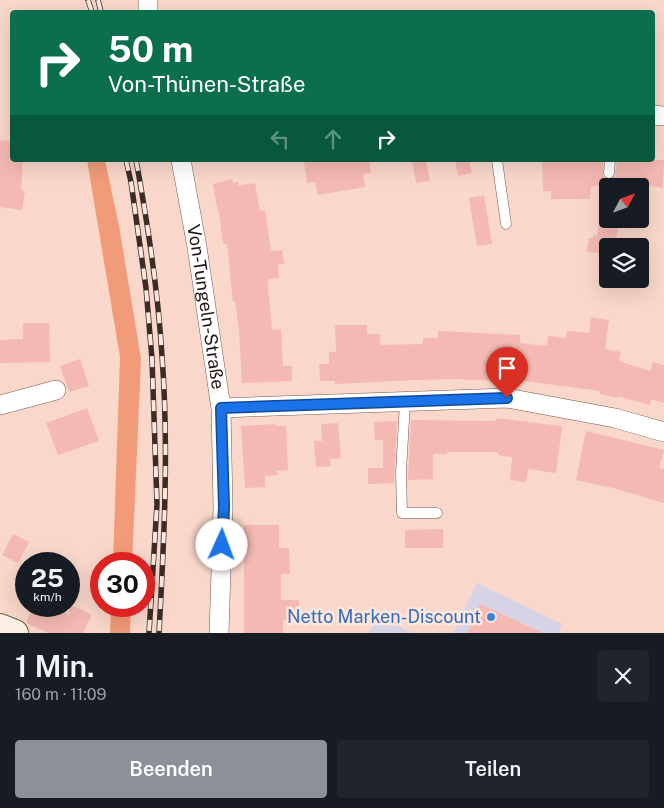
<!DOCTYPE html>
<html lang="de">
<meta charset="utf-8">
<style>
:root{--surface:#171b24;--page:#20242c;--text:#f1f3f6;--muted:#9ea1a6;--accent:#8c9099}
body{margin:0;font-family:"Public Sans",sans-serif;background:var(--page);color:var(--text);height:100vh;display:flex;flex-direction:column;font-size:19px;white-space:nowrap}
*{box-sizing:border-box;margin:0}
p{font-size:16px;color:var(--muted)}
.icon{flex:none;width:28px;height:28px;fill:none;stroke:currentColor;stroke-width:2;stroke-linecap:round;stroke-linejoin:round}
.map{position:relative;height:633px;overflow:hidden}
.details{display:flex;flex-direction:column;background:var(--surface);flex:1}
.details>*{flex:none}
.banner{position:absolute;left:10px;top:10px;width:645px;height:152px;border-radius:5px;box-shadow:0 5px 20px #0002;background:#0b6e4f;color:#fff;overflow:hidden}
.needle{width:32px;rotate:49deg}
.controls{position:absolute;left:599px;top:178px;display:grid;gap:10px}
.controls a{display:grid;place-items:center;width:50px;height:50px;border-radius:5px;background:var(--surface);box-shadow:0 5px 20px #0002;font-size:25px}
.speed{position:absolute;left:15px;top:552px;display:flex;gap:10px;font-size:25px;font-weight:700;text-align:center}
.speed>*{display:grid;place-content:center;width:65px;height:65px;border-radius:50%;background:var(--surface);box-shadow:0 5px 20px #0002;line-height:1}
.speed small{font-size:12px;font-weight:400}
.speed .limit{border:8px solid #d22;background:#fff;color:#111}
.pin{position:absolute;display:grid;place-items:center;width:42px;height:42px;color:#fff;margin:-51px -21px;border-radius:50% 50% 50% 0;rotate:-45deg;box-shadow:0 0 5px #0007}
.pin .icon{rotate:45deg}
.me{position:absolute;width:55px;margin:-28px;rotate:2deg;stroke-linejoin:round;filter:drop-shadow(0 0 4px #0008)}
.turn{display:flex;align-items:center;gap:18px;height:105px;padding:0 15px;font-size:22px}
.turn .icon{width:65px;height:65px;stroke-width:2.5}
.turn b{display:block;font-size:35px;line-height:42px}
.lanes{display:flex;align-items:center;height:48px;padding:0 15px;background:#0003;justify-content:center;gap:25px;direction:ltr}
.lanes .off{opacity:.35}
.round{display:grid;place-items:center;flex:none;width:52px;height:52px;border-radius:5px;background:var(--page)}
.head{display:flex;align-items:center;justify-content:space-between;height:85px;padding:0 15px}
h1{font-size:30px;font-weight:600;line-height:38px}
.action{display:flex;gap:10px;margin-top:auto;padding:10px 15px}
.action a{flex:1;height:58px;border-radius:5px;background:var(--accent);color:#fff;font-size:20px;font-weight:600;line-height:58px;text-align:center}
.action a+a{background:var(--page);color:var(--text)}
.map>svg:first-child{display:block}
.commercial{fill:#d8d2e7}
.green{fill:#f19b78}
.building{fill:#f4b9b2}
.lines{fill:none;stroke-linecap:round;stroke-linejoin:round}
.lane-casing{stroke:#75584d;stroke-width:11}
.street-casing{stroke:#75584d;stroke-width:20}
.secondary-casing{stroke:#75584d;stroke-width:28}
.lane{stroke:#fff;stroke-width:10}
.street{stroke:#fff;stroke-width:19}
.secondary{stroke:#fbf0e3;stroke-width:26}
.rail-casing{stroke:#3a2c26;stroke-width:5.5}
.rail{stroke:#fde8e0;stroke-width:4;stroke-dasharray:11;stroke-linecap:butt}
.route-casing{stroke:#114b97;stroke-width:12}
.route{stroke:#1a73e8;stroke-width:9}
.shop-dot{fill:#3f7fe0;stroke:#fde8e0;stroke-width:2}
.labels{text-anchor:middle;stroke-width:5;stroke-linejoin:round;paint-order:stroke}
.street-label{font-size:18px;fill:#211611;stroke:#fde8e0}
.shop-label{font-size:18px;fill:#366cbe;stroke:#fde8e0;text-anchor:end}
</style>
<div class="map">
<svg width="664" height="633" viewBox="0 0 664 633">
<rect width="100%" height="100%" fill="#f9d7ca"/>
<path class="commercial" d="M477 583 562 624 558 633H453Z
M377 616 412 633H369Z"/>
<path class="green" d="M87 160H105L119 226 141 359 132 564H113L120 357Z
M111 606H131L130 633H110Z"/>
<path class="building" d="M0 140 12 141V160H23L21 190 25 191 22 210 0 207Z
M315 160H369L371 173 363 174 365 187 318 195 315 182 307 183 304 162Z
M412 160H426L430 181 416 183Z
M455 160H469L472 173 458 176Z
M542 160H603V176L609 180 615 176 617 160H664L663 188 630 183V186H591L590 199H551V191H543Z
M232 179 233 183 238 182V186L255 183 260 211 265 210 271 251 282 250 284 264H278L279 278 268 279V286L272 330 281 329 283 366H292V381L242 383 239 331 235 301 233 302 227 244H223L219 212H218L213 184Z
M484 195 492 244 477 246 469 198Z
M598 225 618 228 615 246H608V254L587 252 589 238H593V235L597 236Z
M591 317 609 320 605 349 621 352 619 361 650 371 653 362 664 365V403L651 399 650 405 617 396V398L600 394V391L524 381 465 380V379L415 380 335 384V381H320L319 364H329V352H336L335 325H367V334H380V345L423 344V338H438V331L520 335V343L547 346 548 336 566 338 567 331 589 333Z
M23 323H49L50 362 0 363V340L23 339Z
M80 359 89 386 69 392 60 366Z
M87 408 99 441 58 455 46 423Z
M496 418 562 426 556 473 528 469 526 482 510 480 512 457 498 455V452H447V454H433V479L408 480 411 420 495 421Z
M397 421 394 483 368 484V468H383V440H375L374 422Z
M338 423 341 458 330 459 331 466 316 467 314 441H322L321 424Z
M275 424 276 426H286L288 470 277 471 278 475 265 476V487L245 488 241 426Z
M586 431 664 450 659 468 664 469V503L613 488 576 480Z
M244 525H279V548H289L290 574H281V600H299V620H283V633H244Z
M443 529V548H405V530Z
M13 534 29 542 18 563 2 555Z
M69 604 92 615 83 633H48L26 623 33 606H48L69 615Z
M480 604 543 633H467Z"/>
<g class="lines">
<g class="lane-casing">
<path id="lane" d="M497 160 506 224
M609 173 610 160
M405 402 401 472 402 513H437"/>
</g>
<g class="street-casing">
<g id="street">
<path d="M148 0V12"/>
<path d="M652 115 664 116"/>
<path id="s1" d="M181 160 197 247 221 408 223 507 219 633"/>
<path d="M0 405 56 390"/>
<path d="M221 408 507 398 615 418 664 432"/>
</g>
</g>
<g class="secondary-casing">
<path id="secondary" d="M0 627 15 633"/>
</g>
<use href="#lane" class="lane"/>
<use href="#street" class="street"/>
<use href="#secondary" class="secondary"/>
<g class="rail-casing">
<path id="rail" d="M88 0 92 12
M98 0 101 12
M126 160 131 182 146 288 152 359 157 504 149 633
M136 160C148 225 158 290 162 356 169 448 164 541 159 633"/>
</g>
<use href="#rail" class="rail"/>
</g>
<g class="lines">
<g class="route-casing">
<path id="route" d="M222 545 224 507 221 408 507 398"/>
</g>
<use href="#route" class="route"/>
</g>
<circle class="shop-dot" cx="491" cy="617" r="5"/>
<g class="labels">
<g class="street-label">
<text dy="6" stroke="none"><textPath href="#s1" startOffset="149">Von-Tungeln-Straße</textPath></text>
</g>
<g class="shop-label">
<text x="481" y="623">Netto Marken-Discount</text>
</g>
</g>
</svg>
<div class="controls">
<a><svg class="needle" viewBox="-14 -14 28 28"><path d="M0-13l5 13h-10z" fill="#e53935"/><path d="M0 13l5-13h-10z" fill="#9ea1a6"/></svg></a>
<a><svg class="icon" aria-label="layers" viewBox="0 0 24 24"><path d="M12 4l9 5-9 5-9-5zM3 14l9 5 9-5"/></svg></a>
</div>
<div class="speed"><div>25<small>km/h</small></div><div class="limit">30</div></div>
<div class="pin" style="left:507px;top:398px;background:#d93025"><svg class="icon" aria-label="arrive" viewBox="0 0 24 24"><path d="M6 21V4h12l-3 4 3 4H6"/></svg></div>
<svg class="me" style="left:222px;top:545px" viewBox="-20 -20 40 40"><circle r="19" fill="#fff"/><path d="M0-13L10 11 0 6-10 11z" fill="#1a73e8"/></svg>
<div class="banner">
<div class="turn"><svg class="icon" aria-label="right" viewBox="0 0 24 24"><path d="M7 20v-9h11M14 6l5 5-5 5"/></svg><div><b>50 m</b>Von-Thünen-Straße</div></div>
<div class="lanes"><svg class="icon off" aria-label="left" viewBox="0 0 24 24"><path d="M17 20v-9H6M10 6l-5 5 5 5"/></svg><svg class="icon off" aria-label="ahead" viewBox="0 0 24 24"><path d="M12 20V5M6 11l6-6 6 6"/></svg><svg class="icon" aria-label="right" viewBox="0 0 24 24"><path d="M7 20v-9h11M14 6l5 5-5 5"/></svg></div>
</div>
</div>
<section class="details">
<div class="head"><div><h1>1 Min.</h1><p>160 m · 11:09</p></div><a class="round"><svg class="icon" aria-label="close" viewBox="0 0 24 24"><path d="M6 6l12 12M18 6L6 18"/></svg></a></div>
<div class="action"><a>Beenden</a><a>Teilen</a></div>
</section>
